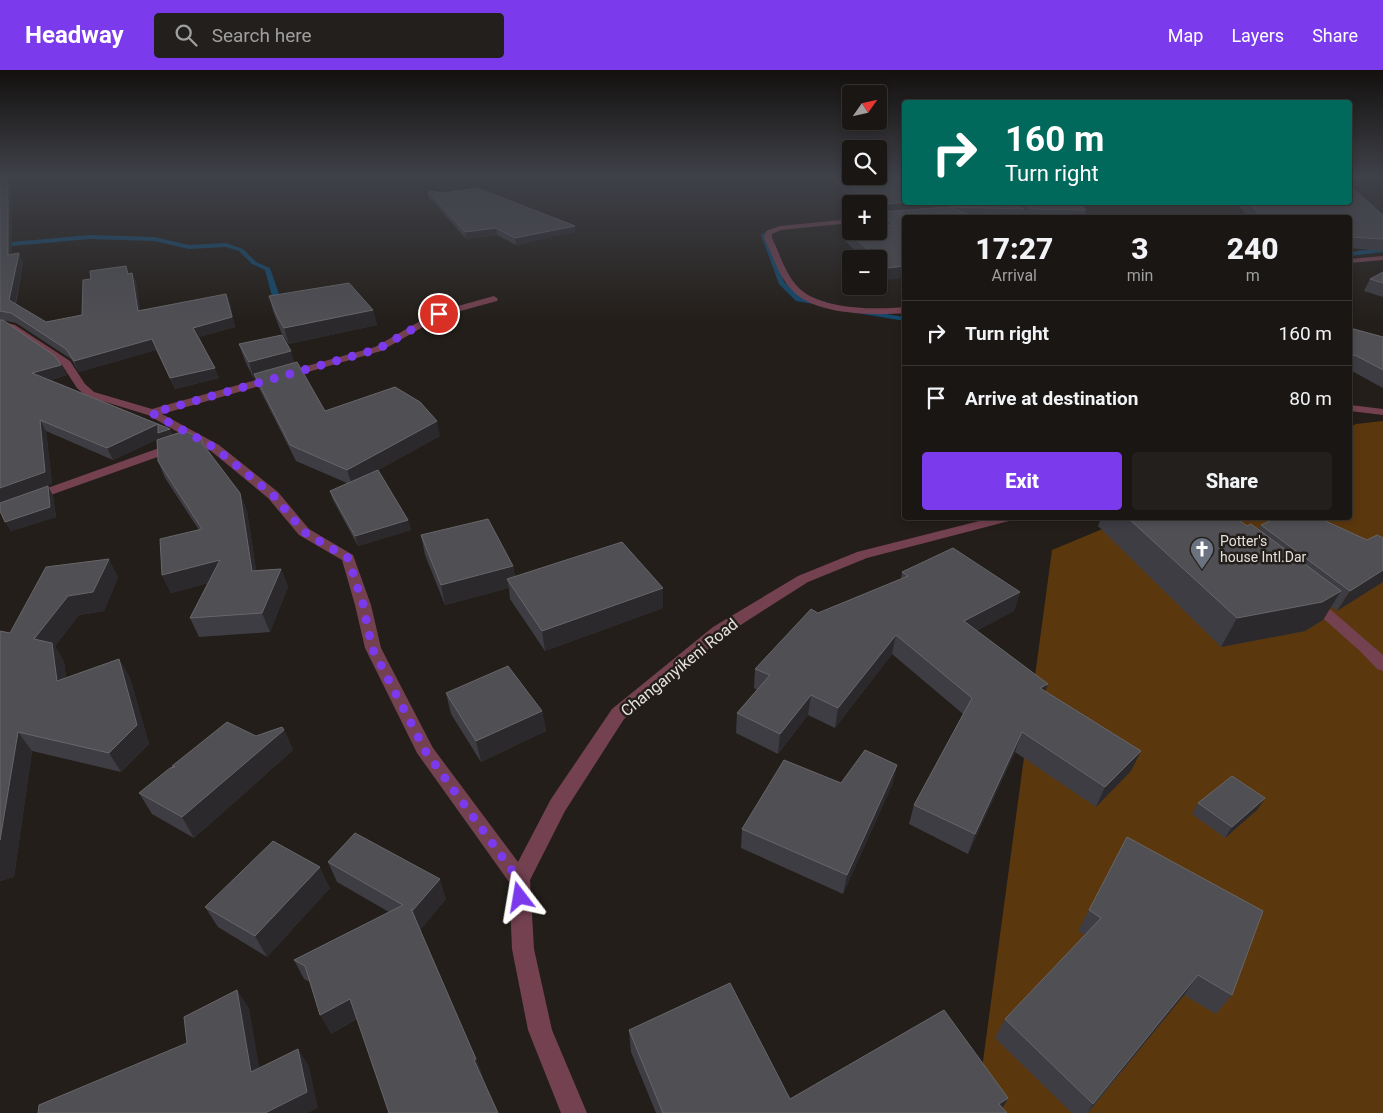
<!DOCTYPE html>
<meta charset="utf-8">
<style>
:root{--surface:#1a1613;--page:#231f1c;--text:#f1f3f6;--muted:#9f9fa0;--line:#383533;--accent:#7c3aed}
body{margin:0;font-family:Roboto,sans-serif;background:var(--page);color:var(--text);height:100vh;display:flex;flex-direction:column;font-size:19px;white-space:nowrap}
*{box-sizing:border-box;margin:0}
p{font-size:16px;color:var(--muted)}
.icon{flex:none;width:28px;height:28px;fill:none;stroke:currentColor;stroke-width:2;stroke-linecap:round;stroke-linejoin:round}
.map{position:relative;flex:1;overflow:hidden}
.details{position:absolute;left:902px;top:145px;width:450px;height:305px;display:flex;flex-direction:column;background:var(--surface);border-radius:5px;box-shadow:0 2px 8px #0003,0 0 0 1px var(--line)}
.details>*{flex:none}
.top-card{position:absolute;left:902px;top:30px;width:450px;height:105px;border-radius:5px;box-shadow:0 2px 8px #0003,0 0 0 1px var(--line);background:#00695c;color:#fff;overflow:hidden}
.needle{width:32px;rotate:56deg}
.controls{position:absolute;left:842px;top:15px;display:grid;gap:10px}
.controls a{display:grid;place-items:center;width:45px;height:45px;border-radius:5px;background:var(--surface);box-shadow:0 2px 8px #0003,0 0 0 1px var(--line);font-size:25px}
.pin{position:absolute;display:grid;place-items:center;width:42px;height:42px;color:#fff;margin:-21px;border:2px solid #fff;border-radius:50%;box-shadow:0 1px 5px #0007}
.me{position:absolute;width:55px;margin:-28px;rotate:346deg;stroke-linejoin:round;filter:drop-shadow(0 0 4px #0008)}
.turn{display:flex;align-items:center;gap:18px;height:105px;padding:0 20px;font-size:22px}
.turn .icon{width:65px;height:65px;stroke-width:2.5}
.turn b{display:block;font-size:35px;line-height:42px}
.eta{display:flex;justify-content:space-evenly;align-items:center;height:85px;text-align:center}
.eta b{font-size:30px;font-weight:800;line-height:35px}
.button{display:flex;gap:10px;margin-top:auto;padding:10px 20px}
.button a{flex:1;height:58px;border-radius:5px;background:var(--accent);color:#fff;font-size:20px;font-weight:800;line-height:58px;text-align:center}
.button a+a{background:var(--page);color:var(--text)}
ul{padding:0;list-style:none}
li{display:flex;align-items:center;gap:15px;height:65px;padding:0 20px;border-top:1px solid var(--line)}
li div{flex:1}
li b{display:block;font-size:19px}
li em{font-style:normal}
header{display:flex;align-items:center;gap:30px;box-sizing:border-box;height:70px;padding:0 25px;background:var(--accent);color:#fff}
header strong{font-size:24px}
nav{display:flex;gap:28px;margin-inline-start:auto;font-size:18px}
.search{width:350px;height:45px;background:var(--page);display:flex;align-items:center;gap:12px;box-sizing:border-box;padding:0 18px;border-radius:5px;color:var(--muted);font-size:19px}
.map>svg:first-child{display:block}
.green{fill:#5b370e}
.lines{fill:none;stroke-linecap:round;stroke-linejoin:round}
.stream{fill:#12496e;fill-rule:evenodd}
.minor{fill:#744151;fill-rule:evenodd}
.wall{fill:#3e3d44}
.shaded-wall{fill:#2b292c}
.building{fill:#4f4f54;stroke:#67666a}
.route{stroke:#7c3aed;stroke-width:9;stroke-dasharray:0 16.2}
.labels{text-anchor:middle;stroke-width:5;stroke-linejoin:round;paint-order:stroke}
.poi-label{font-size:14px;fill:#e4e0dd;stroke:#231e19;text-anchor:start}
.near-street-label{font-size:16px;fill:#e4e0dd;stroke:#231e19}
</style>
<header>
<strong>Headway</strong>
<div class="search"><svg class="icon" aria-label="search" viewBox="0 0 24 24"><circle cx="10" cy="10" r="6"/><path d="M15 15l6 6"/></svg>Search here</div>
<nav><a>Map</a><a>Layers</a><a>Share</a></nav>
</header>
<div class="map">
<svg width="1383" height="1043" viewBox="0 0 1383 1043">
<rect width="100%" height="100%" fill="#231e19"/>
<path class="green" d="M1383 351V1043H976L1052 480 1129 448H1350V357L1356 354Z"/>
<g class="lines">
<path class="stream" d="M764 163 767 165 784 212 801 227 826 232V236L796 231 779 214 761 165Z
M90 165 154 167 189 175 226 173 243 179 256 192 270 198 281 230 277 232 273 230 265 200 252 194 239 181 226 177 189 179 154 171 90 169 0 177V173Z
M1383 178V182L1350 186V182Z
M854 239 905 247V251L857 243 853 241Z"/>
<path class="minor" d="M851 149V153L781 160 772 164V168C780 184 785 203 797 216 818 240 876 240 905 237V243C875 246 812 245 791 219 778 205 773 185 764 168L766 161 780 156Z
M1383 186V190L1350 193V189Z
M494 226 498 229 497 231 442 246 381 281 162 344 219 375 278 422 309 459 353 485 371 535 381 578 433 678 518 792 551 729 612 639 713 557 798 506 857 482 991 448H1011L1009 451 867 488 808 512 725 565 624 649 565 741 530 810 534 879 552 960 587 1043H561L528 960 512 879 509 812 417 683 365 578 355 535 342 490 299 465 268 428 211 381 148 345 86 326 77 318 62 295 9 259 0 257V251L15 255 70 291 85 314 94 322 152 339 375 277 436 242Z
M1350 335 1383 339V345L1350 341Z
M176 372 182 376 180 379 0 443V435Z
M1311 525 1316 527 1383 585V601L1377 599 1361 582 1306 533 1303 530 1306 527Z"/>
</g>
<path class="wall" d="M0 106H12V184L23 192 16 234 46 252 82 245 129 203H132L136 212 140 240 226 224 230 234 235 257 199 267 219 308 175 319 156 280 79 302 71 289 16 253 2 250 61 295 67 305 51 310 170 359 173 365 206 379 240 423 247 441 256 500 281 499 288 517 270 562 199 567 190 548 208 513 171 523 162 505 199 460 165 408 158 391 161 369 160 368 113 390 46 361 52 414 19 427 48 416 53 426 56 447 11 461 0 441Z
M828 106H905V132H1079L1086 140 1084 148H1028V146L1023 143 1022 148H905L886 210 879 202V189H864L843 169 844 158 881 156 879 154V134H858Z
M1352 118 1383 145V181L1350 178V148H1249L1236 132H1350Z
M428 123 575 162 516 175 497 165 466 169 433 131 429 129Z
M1383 202V227L1364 221 1370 209Z
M269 226 373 240 377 255 289 274 281 262 273 241Z
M1350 258 1383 267V318L1350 300Z
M239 274 295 293 325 341 440 366 378 400 408 450 411 460 358 476 333 430 330 421 347 413 296 391 259 318 256 308 254 309 245 291Z
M1101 448H1236L1247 456 1258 460 1261 455 1367 470 1383 468 1337 541 1331 536 1323 550 1305 561 1221 577 1098 456Z
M421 465 513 496 515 507 663 518V538L545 581 510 529 509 518 445 535 425 485Z
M902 502 1020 522 1014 541 976 561 1045 621 1141 681 1131 701 1096 737 1015 682 968 784 909 754 914 735 963 644 892 584 835 658 808 645 778 684 736 663 737 643 757 620 754 618 755 599 818 543 901 509Z
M118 507 104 541 79 545 55 576 64 592 66 608 119 589 130 608 149 674 121 702 32 681 14 807 0 811V561L10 563Z
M446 623 542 641 546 661 481 692 451 644Z
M284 660 293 680 194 768 152 744 139 723 173 697 172 696 256 666Z
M897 695 892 715 843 824 741 778 742 759Z
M1198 733 1258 739 1225 768 1192 744Z
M1127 767 1232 925 1216 944 1184 925 1088 1043H1072L995 968 1005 949 1085 865 1078 861Z
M328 792 446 829 420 860 476 989 483 1007 357 949 331 964 310 912 304 909 294 890 389 842 337 812Z
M330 818 267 887 218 857 205 837Z
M629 960 790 1029 1008 1028 1003 1038 1007 1043H656L631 982Z"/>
<path class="shaded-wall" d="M8 106H12V194L8 185Z
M1362 106H1383V109L1350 118V110Z
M907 132H999V135L950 137 879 142 880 135Z
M575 156V162L516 175 515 168Z
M496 158 497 165 466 169 465 162Z
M19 183 23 192 14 240 9 230Z
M905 196V208L886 210 888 198Z
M132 203 136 212 142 251 138 241Z
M226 224 230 234 235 257 197 268 193 258Z
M373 240 377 255 289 274 284 258Z
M152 269 156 280 79 302 74 291Z
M291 281 296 297 254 304 256 308 254 309 249 292Z
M61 295 67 305 38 314 32 303Z
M215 298 219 308 175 319 170 308Z
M40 350 46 361 52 414 0 434V418Z
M437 351 440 366 352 415 347 400Z
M158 354 170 359 175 371 163 375 160 368 113 390 107 378Z
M48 416 53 426 56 447 11 461 5 452Z
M240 423 247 441 259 519 252 501Z
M408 450 411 460 358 476 355 466Z
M109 489 118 507 104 541 79 545 55 576 64 592 69 630 57 611 34 569 68 526Z
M220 490 228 508 171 523 162 505Z
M513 496 516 516 507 509 509 518 445 535 441 515Z
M281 499 288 517 270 562 262 543Z
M1383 500V512L1337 541 1350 521Z
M663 518V538L545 581 542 561Z
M1341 521 1323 550 1305 561 1221 577 1237 548Z
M1020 522 1014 541 959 570 964 551Z
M896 565 892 584 835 658 838 638Z
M119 589 130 608 149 674 121 702 109 683Z
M1048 614 1041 634 1040 618Z
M811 625 808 645 778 684 780 664Z
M542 641 546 661 481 692 476 671Z
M284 660 293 680 194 768 182 747Z
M18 662 32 681 14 807 0 811V770Z
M1022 662 1015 682 968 784 975 764Z
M1141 681 1131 701 1096 737 1105 717Z
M897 695 892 715 843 824 847 805Z
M1265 728 1258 739 1225 768 1232 757Z
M320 797 330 818 267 887 255 866Z
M440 809 446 829 420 860 413 840Z
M1198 905 1184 925 1087 1043 1093 1034Z
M237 920 249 938 263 1018 251 1002Z
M350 929 360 947 331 964 320 945Z
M298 979 309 996 318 1038 308 1043H265Z
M476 989 483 1007 480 1008 474 990Z
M1008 1028 1000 1043 999 1034Z"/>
<path class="building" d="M0 106H8V185L19 183 9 230 46 252 82 245 83 210 91 209 90 201 126 196 128 204 132 203 138 241 226 224 232 247 193 258 215 298 170 308 152 269 74 291 66 279 11 243 0 241Z
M840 106H905V132H907L880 135 879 142 1004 133 1024 139 950 137 977 148H905V196L888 198 844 158 851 157V161H879V156L894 155 879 142V134H870Z
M1350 106H1362L1350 110Z
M1350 116 1383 145V169L1350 167V148H1263L1249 132H1350Z
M477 118 575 156 515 168 496 158 465 162 432 125 428 123 429 121 444 123Z
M1024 132H1079L1086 140 1030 139V136Z
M1383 202V213L1370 209Z
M349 213 373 240 284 258 277 246 269 226Z
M0 250H3L55 286 61 295 32 303 170 359 158 363V354L107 378 40 350 45 402 0 418Z
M1350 258 1383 267V300L1355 285 1350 286Z
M282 265 291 281 249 292 239 274Z
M297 292 325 341 395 317 420 332 437 351 347 400 290 375 254 304Z
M184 361 202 368V373L240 423 252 501 281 499 262 543 190 548 220 490 162 505 160 469 202 459 158 391 157 370Z
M378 400 408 450 355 466 330 421Z
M48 416 50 437 5 452 0 441V433Z
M1128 448H1236L1247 456 1251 454 1341 521 1322 532 1237 548Z
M1276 448H1319L1367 470 1377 465 1383 468V500L1350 521 1261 455Z
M488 449 513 496 441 515 421 465Z
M622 472 663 518 542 561 507 509Z
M953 478 1020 522 964 551 1048 614 1040 618 1141 681 1105 717 1022 662 975 764 914 735 972 628 896 565 838 638 811 625 780 664 737 643 770 605 755 599 811 539 818 543 908 506 902 502Z
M109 489 93 522 68 526 34 569 52 573 57 611 119 589 137 655 109 683 18 662 0 770V561L10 563 46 497Z
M508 596 542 641 476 671 446 623Z
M227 652 256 666 282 657 284 660 182 747 139 723 170 698 175 697 172 696Z
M865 680 897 695 847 805 742 759 784 690 841 713Z
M1232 706 1265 728 1232 757 1198 733Z
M355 763 440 809 413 840 411 839 476 989 474 990 498 1043H389L350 929 320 945 305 896 294 890 403 835 328 792Z
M1127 767 1263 841 1232 925 1198 905 1093 1034 1005 949 1101 848 1089 840Z
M273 771 320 797 255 866 205 837Z
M730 913 790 1029 944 940 1008 1028 999 1034 1007 1043H663L629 960Z
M237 920 251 1002 298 979 307 1022 265 1043H38L39 1035 187 973 184 947Z"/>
<linearGradient id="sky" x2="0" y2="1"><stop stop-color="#13100e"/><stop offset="0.42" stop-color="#3f4149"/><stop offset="1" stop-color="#3f4149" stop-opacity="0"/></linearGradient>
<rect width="1383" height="252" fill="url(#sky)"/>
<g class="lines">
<path class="route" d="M439 244 378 279 152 343 215 378 273 425 304 462 348 488 363 534 372 578 426 682 519 810 520 827"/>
</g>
<defs>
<g id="church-pin" transform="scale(1.25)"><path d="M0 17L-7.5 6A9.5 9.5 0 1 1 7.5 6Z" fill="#6b7280" stroke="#231e19"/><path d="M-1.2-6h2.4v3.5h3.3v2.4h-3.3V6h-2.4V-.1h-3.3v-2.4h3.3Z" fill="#fff"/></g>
</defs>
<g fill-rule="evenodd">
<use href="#church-pin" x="1202" y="479"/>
</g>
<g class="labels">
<g class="poi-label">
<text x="1220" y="476">Potter's<tspan x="1220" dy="16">house Intl.Dar</tspan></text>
</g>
<g class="near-street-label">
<text transform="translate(679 597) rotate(-39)" y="6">Changanyikeni Road</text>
</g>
</g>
</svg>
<div class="controls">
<a><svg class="needle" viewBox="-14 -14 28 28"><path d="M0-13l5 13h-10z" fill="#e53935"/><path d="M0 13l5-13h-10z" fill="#9f9fa0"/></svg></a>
<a><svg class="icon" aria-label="search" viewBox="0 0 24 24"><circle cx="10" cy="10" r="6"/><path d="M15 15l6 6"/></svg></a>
<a>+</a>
<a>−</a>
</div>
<div class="pin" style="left:439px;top:244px;background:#d93025"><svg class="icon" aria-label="arrive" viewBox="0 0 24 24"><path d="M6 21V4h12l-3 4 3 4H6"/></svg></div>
<svg class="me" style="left:520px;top:827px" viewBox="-20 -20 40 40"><path d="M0-17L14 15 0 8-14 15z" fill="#7c3aed" stroke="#fff" stroke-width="4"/></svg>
<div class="top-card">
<div class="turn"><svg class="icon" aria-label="right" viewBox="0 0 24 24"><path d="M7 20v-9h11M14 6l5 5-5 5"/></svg><div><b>160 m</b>Turn right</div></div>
</div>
<section class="details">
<div class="eta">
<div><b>17:27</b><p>Arrival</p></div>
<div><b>3</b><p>min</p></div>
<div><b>240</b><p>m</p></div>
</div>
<ul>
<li><svg class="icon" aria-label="right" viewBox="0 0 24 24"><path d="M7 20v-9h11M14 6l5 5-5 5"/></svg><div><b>Turn right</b></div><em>160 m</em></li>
<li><svg class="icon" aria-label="arrive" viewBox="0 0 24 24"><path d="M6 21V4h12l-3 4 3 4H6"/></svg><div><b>Arrive at destination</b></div><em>80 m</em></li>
</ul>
<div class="button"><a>Exit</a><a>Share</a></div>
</section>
</div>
